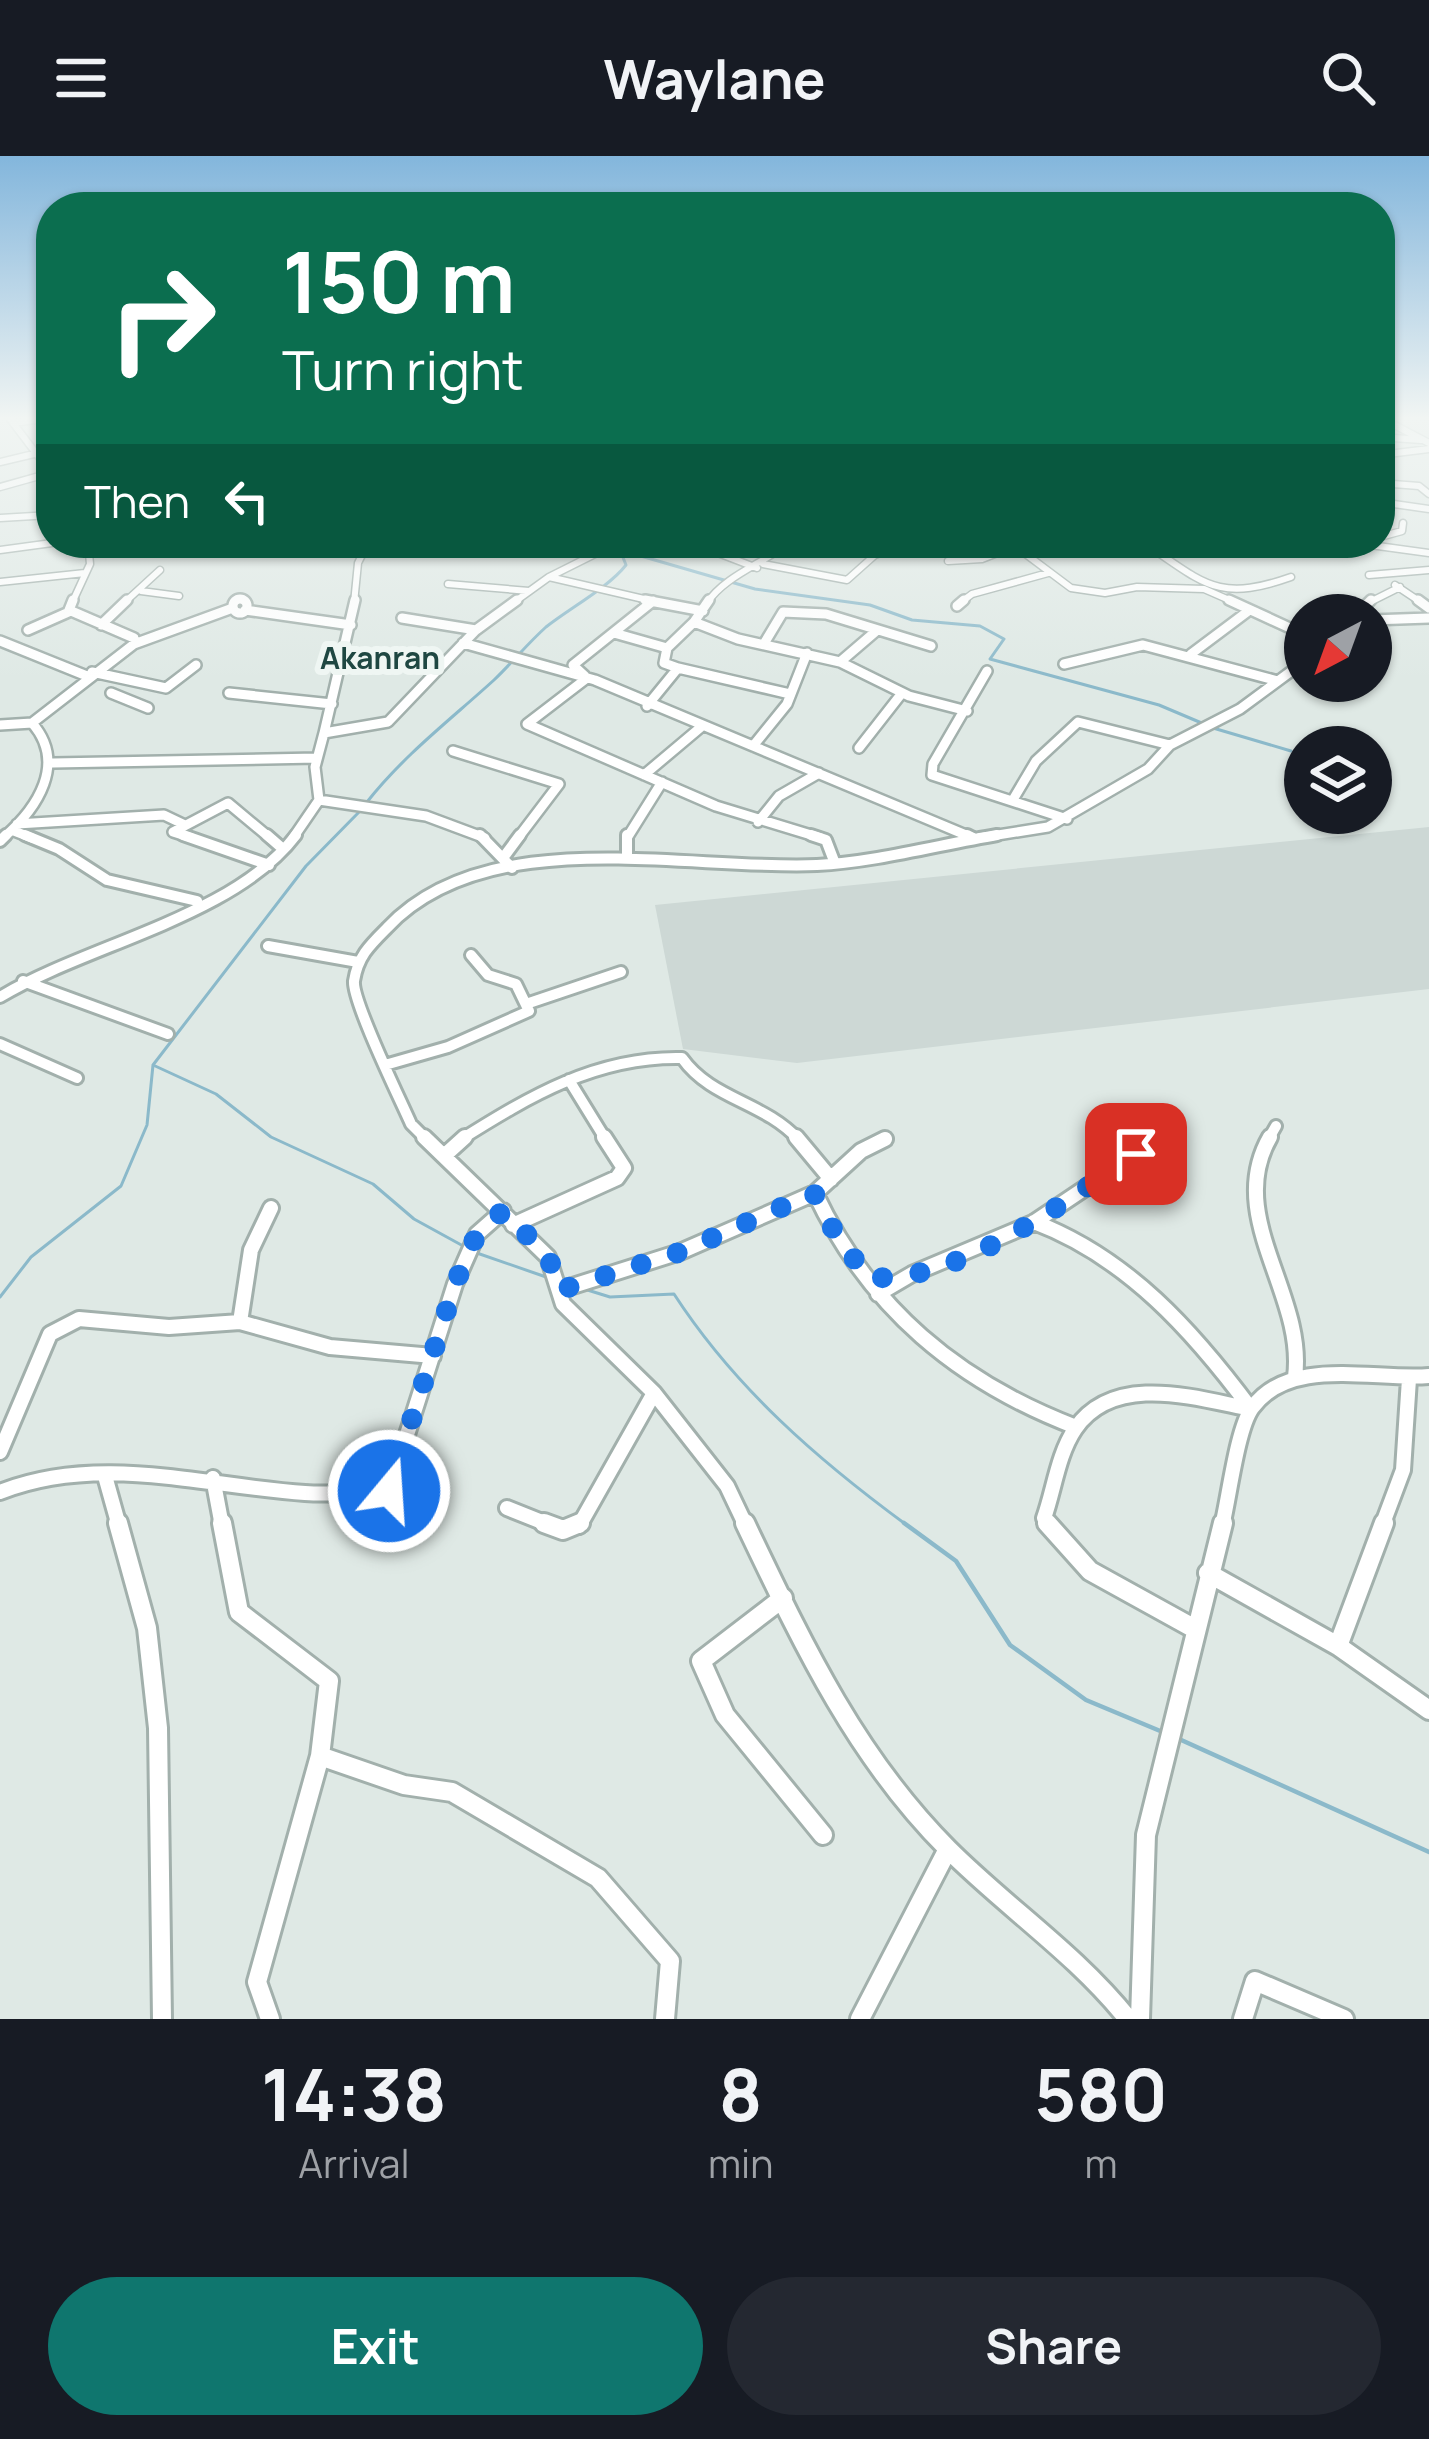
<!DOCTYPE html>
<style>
:root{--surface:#171b24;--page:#242831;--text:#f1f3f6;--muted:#9ea1a6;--accent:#0f766e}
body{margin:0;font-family:Manrope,sans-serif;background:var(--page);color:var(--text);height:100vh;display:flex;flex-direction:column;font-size:45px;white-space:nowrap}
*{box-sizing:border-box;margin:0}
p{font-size:39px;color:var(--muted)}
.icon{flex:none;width:66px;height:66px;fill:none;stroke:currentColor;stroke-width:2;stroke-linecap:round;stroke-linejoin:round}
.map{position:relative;height:1863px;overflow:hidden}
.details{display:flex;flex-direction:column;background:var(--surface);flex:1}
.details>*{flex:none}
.top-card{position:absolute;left:36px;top:36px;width:1359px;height:366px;border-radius:48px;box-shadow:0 3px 9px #0004;background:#0b6e4f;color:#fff;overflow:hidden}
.needle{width:78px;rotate:221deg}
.controls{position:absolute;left:1284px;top:438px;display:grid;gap:24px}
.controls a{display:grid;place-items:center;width:108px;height:108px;border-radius:50%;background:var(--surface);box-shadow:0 3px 9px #0004;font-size:60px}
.pin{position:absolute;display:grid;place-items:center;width:102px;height:102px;color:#fff;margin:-51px;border-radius:24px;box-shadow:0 6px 18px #0006}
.me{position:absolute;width:132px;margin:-66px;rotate:18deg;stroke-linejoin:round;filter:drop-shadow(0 0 9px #0008)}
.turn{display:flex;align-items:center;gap:42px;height:252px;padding:0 48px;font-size:54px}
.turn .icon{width:156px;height:156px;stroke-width:2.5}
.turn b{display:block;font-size:84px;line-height:102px}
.then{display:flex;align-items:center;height:114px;padding:0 48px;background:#0003;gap:24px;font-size:45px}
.eta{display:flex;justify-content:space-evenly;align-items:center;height:204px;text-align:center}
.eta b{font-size:72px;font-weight:700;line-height:84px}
.button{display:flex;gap:24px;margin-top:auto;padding:24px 48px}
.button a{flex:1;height:138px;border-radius:72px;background:var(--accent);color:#fff;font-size:48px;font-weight:700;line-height:138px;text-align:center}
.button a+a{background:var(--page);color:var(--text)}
header{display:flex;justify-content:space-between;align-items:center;height:156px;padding:0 48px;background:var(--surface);font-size:54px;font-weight:700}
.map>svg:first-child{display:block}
.built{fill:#cdd8d5}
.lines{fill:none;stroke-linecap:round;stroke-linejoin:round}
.stream-far1{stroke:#8bb9ca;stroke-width:3}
.stream{stroke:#8bb9ca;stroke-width:4.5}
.minor-far4-casing{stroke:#a2b0ac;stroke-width:9}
.minor-far3-casing{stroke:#a2b0ac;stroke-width:14}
.minor-far2-casing{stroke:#a2b0ac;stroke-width:16}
.minor-far1-casing{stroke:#a2b0ac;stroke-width:20}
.minor-casing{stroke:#a2b0ac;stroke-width:24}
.minor-far4{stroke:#fff;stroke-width:6}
.minor-far3{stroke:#fff;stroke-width:9}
.minor-far2{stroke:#fff;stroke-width:10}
.minor-far1{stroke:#fff;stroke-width:14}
.minor{stroke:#fff;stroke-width:18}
.route{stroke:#1a73e8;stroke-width:21;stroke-dasharray:0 37.8}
.labels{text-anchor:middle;stroke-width:12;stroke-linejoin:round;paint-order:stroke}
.far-quarter-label{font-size:30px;font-weight:bold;fill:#1f4742;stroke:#eff6f3}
</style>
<header><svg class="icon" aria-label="menu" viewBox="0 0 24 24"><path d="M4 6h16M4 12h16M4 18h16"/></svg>Waylane<svg class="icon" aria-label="search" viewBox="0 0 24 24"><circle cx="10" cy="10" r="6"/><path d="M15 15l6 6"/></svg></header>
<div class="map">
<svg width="1429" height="1863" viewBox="0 0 1429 1863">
<rect width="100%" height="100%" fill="#dfe9e5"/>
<path class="built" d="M1429 671V833L797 907 683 893 655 749Z"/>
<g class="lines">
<path class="stream-far1" d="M620 394 755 433 870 449 912 464 980 470 1004 483 990 503 1159 549 1204 568
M1213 572 1291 595
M367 646C404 599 450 564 494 524 512 507 527 488 546 471 570 452 609 431 626 409L620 394
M153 909 216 938 271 981 373 1028 414 1063 465 1091
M474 1096 549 1122
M581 1132 610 1141 674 1138C735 1232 818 1304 908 1370
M0 1141 31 1101 121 1030 147 969 153 909 306 710 361 654"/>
<path class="stream" d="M904 1367 956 1405 1010 1489 1086 1544 1165 1577
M1179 1583 1429 1696"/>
<g class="minor-far4-casing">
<path id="minor-far4" d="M10 263 51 317
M1383 263 1429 287
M14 267 41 263
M1380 281 1421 284
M1380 299 1429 293
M0 306 38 297
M1380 327 1419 330 1429 338
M0 331 50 317
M1380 346 1429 353
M0 362 51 359
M1380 381 1402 375 1403 367
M576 387 600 394
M692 387 757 412
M1011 387 1071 432 1105 437 1137 431 1204 433 1236 447
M1144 387C1204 427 1217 447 1291 421
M1356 387 1429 397
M1152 392 1202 387
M0 394 52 387
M433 396 445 387
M948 405 982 403 1018 389
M763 408 847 424 875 399 902 388
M1369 419 1429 414
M549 421 661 447
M0 426 85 417
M448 428 529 435
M1395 429 1422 447
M141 435 179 440
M72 447 90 408 88 387
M124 447 160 414
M354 447 358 407 368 387
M513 447 549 421 617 387
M707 447C725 420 762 408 789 387
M960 447 972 438 1048 417
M1368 447 1400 431"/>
</g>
<g class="minor-far3-casing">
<path id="minor-far3" d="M233 450a7 7 0 1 1 14 0a7 7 0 1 1-14 0Z
M645 444 703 455
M709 444 694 466 738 483 840 506 909 540 967 555
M1229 444 1305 479
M1418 444 1429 452
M957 450 964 444
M245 454 351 469
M1356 459 1371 444
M402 462 476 474
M1371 464 1429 462
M101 469 127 444
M28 474 71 455
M614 477 667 492
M0 485 87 520
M765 486 783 456 826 458 931 490
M463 487 595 524 973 682
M134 488 230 453
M1191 498 1247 456
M356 500 441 510
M840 506 875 476
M1064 508 1143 489 1278 525
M678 512 790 538
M987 515 933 608 932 619 1067 663
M92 516 166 532 196 509
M585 520 573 509 653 445
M587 522 527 568 716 650 821 682
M111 537 148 552
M229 537 332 548
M647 550 678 512 664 507 667 492 694 466
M0 569 32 567
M324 577 355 444
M753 590 787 548 807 497
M859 592 902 537
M453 595 559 628 518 682
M53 607 317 602
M644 619 701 571
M1014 642 1036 605 1078 566 1170 589
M319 644 426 660 485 682
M758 666 779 640 819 617
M17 668 164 659 185 669
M14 675 32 682
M3 682C38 652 67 607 32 567L134 488V482L69 454 73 444
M192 682 173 676 228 647 270 682
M293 682 319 644 315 611 324 577 388 566 476 474 517 444
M627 682 662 626
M979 682 1048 671 1148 613 1170 589 1240 553 1305 505"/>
</g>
<g class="minor-far2-casing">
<path id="minor-far2" d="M25 679 59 693 107 724 197 745
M183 679 269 709
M267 679 283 693
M480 679 512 712
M627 679V700
M811 679 826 684 834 705
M967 679 973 682
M0 685 6 679
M506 698 520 679
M268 790 358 806
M23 825 168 878
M0 841C88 788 234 761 296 679
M529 847 621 816
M0 888 77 922
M385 909 448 891 529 855 516 828 488 819 471 799
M569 924 606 984
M427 984 411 968C400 943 352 845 354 825 358 800 370 789 387 772 487 665 687 715 817 709 876 706 938 689 997 679
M460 984C530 940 597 900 682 902 712 944 763 945 799 984
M1268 984 1276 970"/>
</g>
<g class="minor-far1-casing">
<path id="minor-far1" d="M424 981 548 1101 563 1148 654 1237 727 1330 746 1370
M796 981 831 1023
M1270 981C1224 1061 1306 1138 1295 1221
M885 983 861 995 815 1037C869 1152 958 1226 1076 1271
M444 1000 465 981
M1034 1066C1127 1101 1193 1175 1251 1253
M513 1069 617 1022 624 1012 604 981
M560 1134 680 1096 815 1037
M878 1138 912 1118 1033 1067 1136 998
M240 1166 251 1094 271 1052
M0 1296 50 1178 79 1163 169 1171 240 1166 330 1191 433 1200
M105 1320 119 1370
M213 1322 222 1370
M0 1336C99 1297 203 1330 305 1337 333 1339 361 1336 389 1335L455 1128 477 1078 503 1055
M507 1352 552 1370
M579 1370 654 1237
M1049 1370 1044 1362C1054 1334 1058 1298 1075 1273 1114 1216 1195 1242 1251 1253
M1222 1370C1229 1342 1237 1273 1252 1252 1290 1199 1375 1225 1429 1220
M1382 1370 1403 1314 1409 1223"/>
</g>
<g class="minor-casing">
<path id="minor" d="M118 1367 147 1472 158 1572 162 1863
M222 1367 239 1456 329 1525 320 1600 257 1826 270 1863
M544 1367 563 1374 580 1367
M745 1367C801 1484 854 1599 948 1693 1007 1752 1075 1797 1128 1863
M1047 1367 1090 1415 1195 1473
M1208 1417 1338 1490 1429 1554
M783 1442 701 1505 725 1559 823 1679
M1338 1490 1384 1367
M320 1600 404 1629 452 1636 598 1722 670 1805 665 1863
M860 1863 948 1693
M1140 1863 1146 1679 1223 1367
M1243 1863 1255 1825 1344 1863"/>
</g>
<use href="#minor-far4" class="minor-far4"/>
<use href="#minor-far3" class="minor-far3"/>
<use href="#minor-far2" class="minor-far2"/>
<use href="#minor-far1" class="minor-far1"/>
<use href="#minor" class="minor"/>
</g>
<linearGradient id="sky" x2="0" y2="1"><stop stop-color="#83b6dc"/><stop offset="0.5" stop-color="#f1f5f3"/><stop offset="1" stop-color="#f1f5f3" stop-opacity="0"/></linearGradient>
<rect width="1429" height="524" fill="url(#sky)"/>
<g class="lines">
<path class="route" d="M389 1335 455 1128 477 1078 503 1055 548 1100 560 1134 680 1096 814 1037 824 1060 867 1121C955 1130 1065 1045 1136 998"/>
</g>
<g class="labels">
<g class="far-quarter-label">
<text x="380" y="513">Akanran</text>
</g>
</g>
</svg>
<div class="controls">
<a><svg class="needle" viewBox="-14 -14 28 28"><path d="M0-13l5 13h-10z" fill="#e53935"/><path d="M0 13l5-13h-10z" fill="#9ea1a6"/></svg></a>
<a><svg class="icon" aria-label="layers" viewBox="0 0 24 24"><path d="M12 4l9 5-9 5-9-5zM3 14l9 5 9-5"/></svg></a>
</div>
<div class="pin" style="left:1136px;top:998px;background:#d93025"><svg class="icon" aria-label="arrive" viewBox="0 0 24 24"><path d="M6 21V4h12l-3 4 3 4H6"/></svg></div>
<svg class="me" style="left:389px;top:1335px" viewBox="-20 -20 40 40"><circle r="17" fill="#1a73e8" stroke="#fff" stroke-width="3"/><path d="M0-11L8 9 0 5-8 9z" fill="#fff"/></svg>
<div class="top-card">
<div class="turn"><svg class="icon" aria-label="right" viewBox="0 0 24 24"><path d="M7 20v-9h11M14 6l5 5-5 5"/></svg><div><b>150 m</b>Turn right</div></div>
<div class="then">Then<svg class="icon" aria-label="left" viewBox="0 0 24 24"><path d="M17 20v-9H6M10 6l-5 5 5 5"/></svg></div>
</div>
</div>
<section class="details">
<div class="eta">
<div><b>14:38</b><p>Arrival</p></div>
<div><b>8</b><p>min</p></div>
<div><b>580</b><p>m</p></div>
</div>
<div class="button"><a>Exit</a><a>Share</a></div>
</section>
